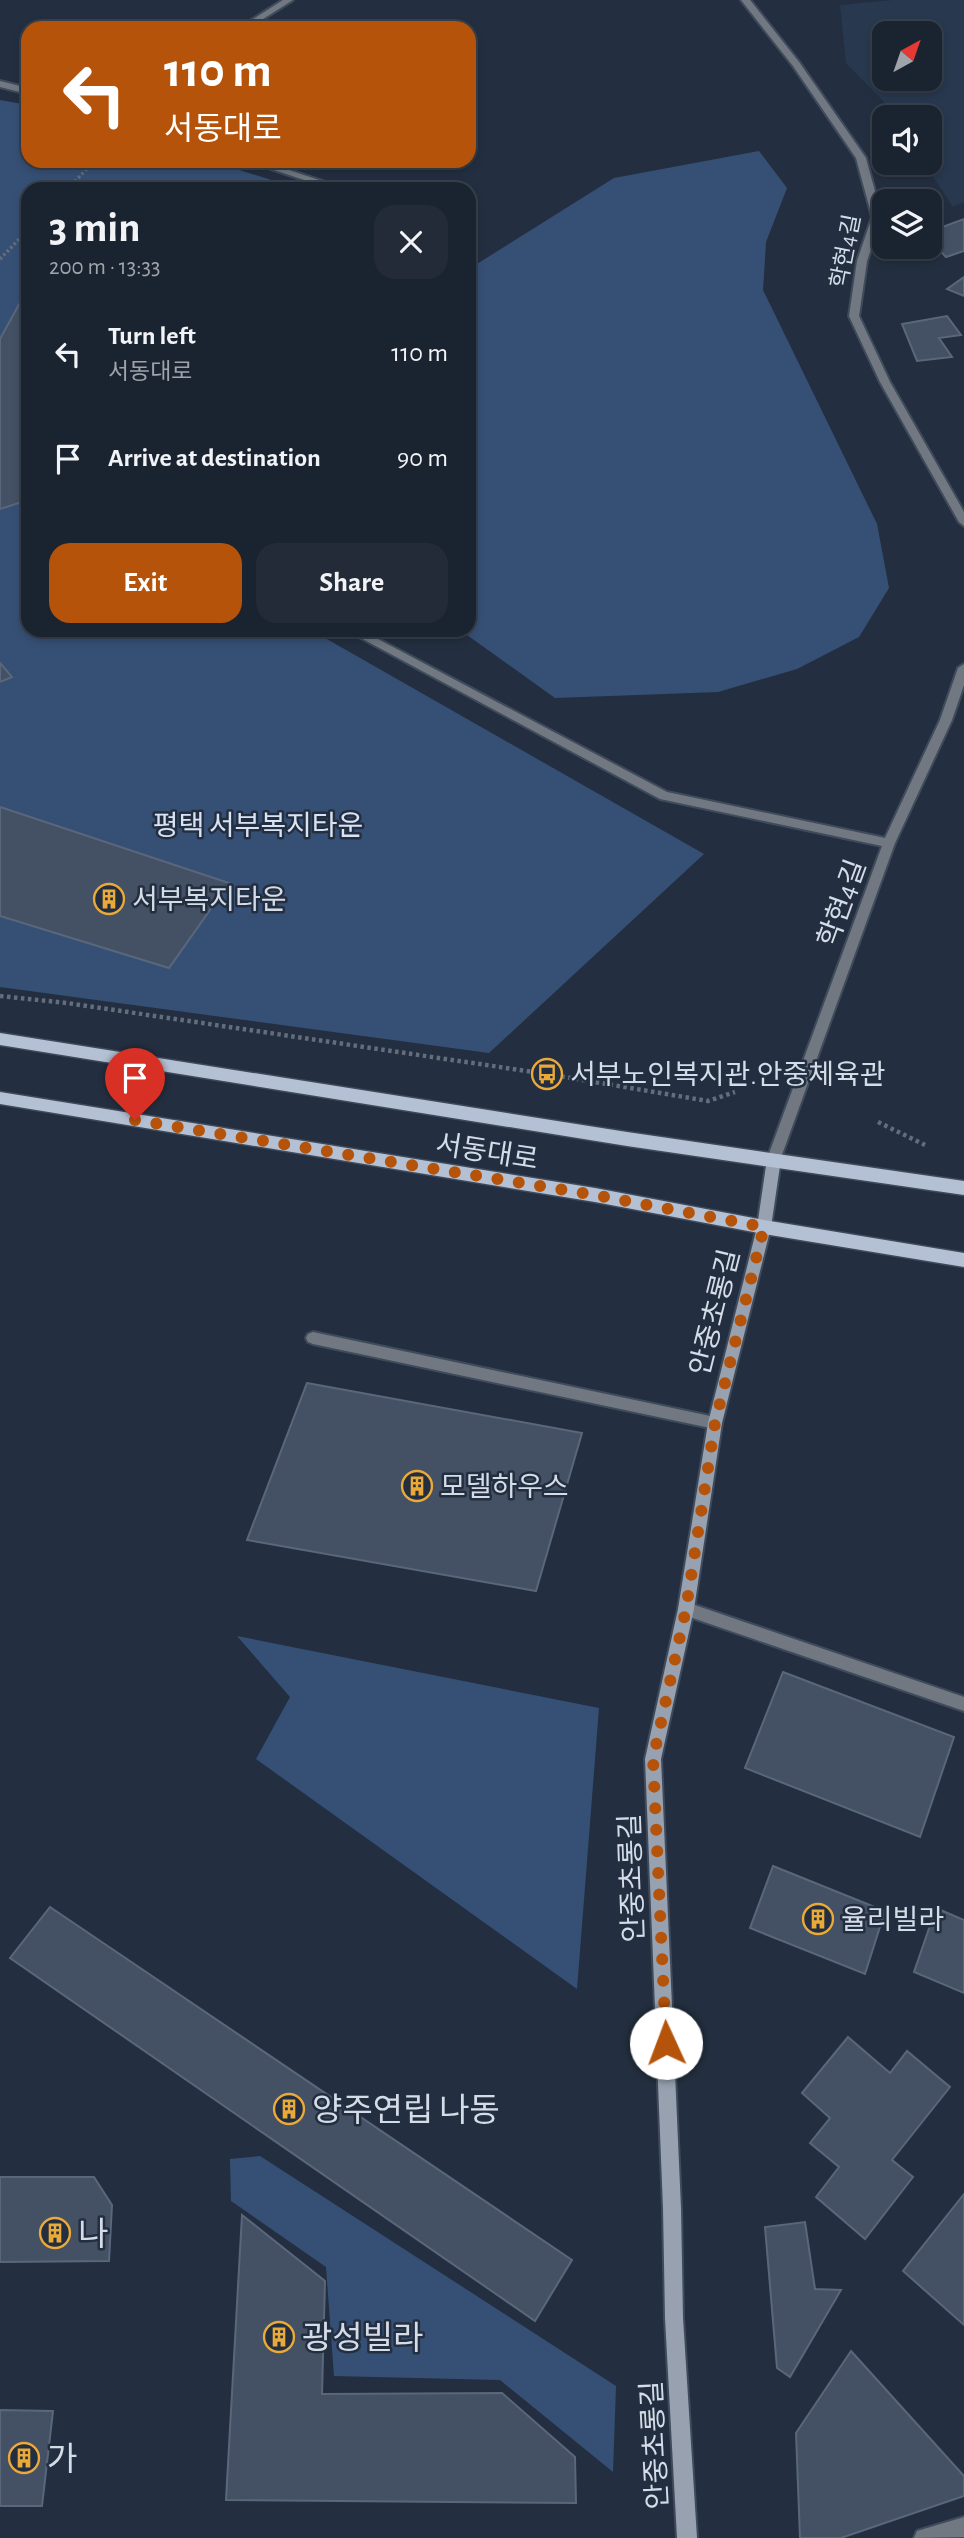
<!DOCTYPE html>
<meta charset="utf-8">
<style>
:root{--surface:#1a2330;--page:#232b38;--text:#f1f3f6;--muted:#9fa4ab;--line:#38404c;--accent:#b45309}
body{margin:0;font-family:"Alegreya Sans","Noto Sans KR",sans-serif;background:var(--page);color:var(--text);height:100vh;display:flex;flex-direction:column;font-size:26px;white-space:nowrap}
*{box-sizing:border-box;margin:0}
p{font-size:23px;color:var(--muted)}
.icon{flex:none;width:38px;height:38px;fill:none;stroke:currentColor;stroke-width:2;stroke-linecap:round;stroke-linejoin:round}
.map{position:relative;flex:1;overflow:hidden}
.panel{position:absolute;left:21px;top:182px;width:455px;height:455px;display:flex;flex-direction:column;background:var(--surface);border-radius:21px;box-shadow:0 4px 10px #0003,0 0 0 2px var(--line)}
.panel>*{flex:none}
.hud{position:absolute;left:21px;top:21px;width:455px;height:147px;border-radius:21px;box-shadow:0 4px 10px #0003,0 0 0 2px var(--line);background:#b45309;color:#fff;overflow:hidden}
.needle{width:46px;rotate:40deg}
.fabs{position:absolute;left:872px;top:21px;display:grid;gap:14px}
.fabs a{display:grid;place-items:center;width:70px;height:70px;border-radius:14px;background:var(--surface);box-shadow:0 4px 10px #0003,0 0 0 2px var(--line);font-size:35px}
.pin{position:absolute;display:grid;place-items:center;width:60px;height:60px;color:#fff;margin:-72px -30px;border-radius:50% 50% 50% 0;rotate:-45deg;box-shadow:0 0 7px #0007}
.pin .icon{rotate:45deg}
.me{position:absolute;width:77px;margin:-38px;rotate:358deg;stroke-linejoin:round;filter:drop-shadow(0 0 5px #0008)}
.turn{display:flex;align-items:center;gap:24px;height:147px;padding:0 28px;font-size:32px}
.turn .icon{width:91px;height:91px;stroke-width:2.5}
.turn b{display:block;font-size:49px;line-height:60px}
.round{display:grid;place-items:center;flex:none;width:74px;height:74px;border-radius:21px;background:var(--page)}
.overview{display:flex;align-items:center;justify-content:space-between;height:119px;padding:0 28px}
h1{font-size:42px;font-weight:600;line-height:52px}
.action{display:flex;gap:14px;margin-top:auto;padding:14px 28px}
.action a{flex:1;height:80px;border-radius:21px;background:var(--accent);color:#fff;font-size:28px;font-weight:600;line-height:80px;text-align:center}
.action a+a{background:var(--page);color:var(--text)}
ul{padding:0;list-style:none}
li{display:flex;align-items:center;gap:21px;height:105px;padding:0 28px}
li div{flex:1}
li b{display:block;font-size:26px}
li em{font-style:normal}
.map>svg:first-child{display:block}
.built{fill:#28384e;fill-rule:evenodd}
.green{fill:#365075}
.building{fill:#445164;stroke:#5a677b;stroke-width:2}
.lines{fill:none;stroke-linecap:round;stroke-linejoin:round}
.lane-casing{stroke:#3f4b5b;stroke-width:4}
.street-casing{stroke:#3f4b5b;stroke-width:4}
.secondary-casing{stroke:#3f4b5b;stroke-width:4}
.primary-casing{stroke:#3f4b5b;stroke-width:3}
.path-far1{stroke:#636d7c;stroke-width:3.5;stroke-dasharray:2.5 2.5;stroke-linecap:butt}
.path{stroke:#636d7c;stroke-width:4.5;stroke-dasharray:3.5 3.5;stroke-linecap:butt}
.lane{fill:#717881;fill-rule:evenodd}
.street{fill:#717881;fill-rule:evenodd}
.secondary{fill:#97a1b0;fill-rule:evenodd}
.primary{fill:#b4c1d4;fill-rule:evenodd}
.route{stroke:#b45309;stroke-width:12;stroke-dasharray:0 21.6}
.labels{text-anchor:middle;stroke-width:5;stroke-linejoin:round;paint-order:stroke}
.far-street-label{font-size:23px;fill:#d4dce7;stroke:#232f40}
.park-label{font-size:28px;fill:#d8e4f5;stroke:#232f40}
.poi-label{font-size:28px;fill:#d4dce7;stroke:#232f40;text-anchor:start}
.street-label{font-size:28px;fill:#d4dce7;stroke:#232f40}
.near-poi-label{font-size:33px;fill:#d4dce7;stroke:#232f40;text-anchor:start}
</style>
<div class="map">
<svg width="964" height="2538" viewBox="0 0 964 2538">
<rect width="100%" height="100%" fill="#232f40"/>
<path class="built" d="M893 0H964V202L953 207 924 163H929V117H894L884 102 846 63 840 5ZM884 33H929V79H884Z"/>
<path class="green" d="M0 100 28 105V161H211L300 189H28V630H311L704 854 489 1053 0 987Z
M759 151 787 188 766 242 763 290 877 524 889 588 859 637 797 669 718 692 555 698 460 630H469V269L614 178Z
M237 1636 599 1708 577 1989 256 1759 290 1697Z
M260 2156 616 2386 613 2472 500 2380 334 2376 326 2267 231 2201 230 2159Z"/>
<path class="building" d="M964 219V251L946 257 929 239V232Z
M964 277V296L947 289Z
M28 288V500L0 509V339Z
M947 316 961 335 939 338 952 357 917 361 902 324Z
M0 663 12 677 0 682Z
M0 807 229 883 169 968 0 916Z
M307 1383 582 1433 536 1591 247 1540Z
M783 1672 954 1737 920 1837 745 1768Z
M773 1866 885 1911 865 1974 750 1928Z
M50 1907 572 2260 535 2321 10 1958Z
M936 1908 964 1920V1993L914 1972Z
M848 2037 890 2073 907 2051 950 2087 892 2160 913 2177 865 2239 816 2197 839 2167 810 2143 830 2118 802 2093Z
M0 2177H94L112 2205 109 2261 0 2262Z
M964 2194V2325L903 2271Z
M242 2215 325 2281 322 2394 502 2393 575 2457 576 2503 226 2500Z
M805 2222 815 2289 841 2290 790 2377 777 2368 765 2227Z
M851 2351 964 2476V2496L841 2538H800L796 2433Z
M0 2410 53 2411 42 2506H0Z"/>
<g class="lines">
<g class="lane-casing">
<path id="lane" d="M283 0H293L249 28H239Z
M313 1332 715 1417 720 1419 722 1423 720 1427 715 1429 313 1344 308 1342 306 1338 308 1334Z
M686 1602 964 1697V1711L681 1614 678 1609 681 1604Z
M964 2517V2537L914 2538 917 2531Z"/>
</g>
<g class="street-casing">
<path id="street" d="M741 0H750L799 62 866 158 882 217 867 261 859 316 890 382 964 512V526L959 522 880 382 849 316 857 261 872 217 856 158 793 66Z
M0 81 28 88V94L0 87Z
M247 161H262L346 189H331Z
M346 630H361L667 792 885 838 940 720 958 668 964 664V685L952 720 895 843 779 1163H769L767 1159 882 846 660 799Z"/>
</g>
<g class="secondary-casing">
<path id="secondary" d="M774 1154 781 1159 771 1227 722 1423 694 1609 661 1759 681 2208 683 2318 697 2538H677L665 2318 663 2208 645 1759 678 1609 708 1423 757 1227 767 1159Z"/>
</g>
<g class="primary-casing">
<path id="primary" d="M0 1033 627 1132 964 1181V1195L627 1146 0 1045Z
M0 1092 595 1188 764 1220 964 1253V1267L764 1234 595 1202 0 1104Z"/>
</g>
<path class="path-far1" d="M68 189 94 161
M0 259 28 230"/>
<path class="path" d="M0 996 67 1003 547 1074 708 1101 735 1092
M878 1122 925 1145"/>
<use href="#lane" class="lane"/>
<use href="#street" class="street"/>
<use href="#secondary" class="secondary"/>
<use href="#primary" class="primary"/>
</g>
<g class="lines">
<path class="route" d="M135 1120 595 1195 764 1227 715 1423 686 1609 653 1759 666 2043"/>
</g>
<defs>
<g id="building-ring" transform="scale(1.575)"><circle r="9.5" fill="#232f40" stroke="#eaaa39" stroke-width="1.5"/><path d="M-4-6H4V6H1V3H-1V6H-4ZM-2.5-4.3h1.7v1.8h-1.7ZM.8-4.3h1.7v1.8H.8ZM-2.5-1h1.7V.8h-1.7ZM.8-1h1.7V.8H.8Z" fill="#eaaa39"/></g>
<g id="bus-ring" transform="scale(1.575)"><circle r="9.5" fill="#232f40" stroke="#eaaa39" stroke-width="1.5"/><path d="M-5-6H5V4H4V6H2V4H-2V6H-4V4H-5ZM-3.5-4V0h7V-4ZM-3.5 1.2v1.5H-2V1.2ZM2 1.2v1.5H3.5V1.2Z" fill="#eaaa39"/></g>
</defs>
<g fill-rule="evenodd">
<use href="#building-ring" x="109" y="899"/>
<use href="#bus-ring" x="547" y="1074"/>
<use href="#building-ring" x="417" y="1486"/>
<use href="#building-ring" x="818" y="1919"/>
<use href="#building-ring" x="289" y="2109"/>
<use href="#building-ring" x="55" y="2233"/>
<use href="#building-ring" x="279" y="2337"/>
<use href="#building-ring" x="24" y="2458"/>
</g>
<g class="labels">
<g class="far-street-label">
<text transform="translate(845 251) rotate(-79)" y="8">학현4길</text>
</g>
<g class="park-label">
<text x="258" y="835">평택 서부복지타운</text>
</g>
<g class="poi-label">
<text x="132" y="909">서부복지타운</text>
<text x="570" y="1084">서부노인복지관.안중체육관</text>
<text x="440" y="1496">모델하우스</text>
<text x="841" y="1929">율리빌라</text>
</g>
<g class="street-label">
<text transform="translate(841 903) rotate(-70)" y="10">학현4길</text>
<text transform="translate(487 1151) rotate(9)" y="10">서동대로</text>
<text transform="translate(714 1312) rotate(-76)" y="10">안중초롱길</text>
<text transform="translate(631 1878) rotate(-92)" y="10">안중초롱길</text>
<text transform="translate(654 2445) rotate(-93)" y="10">안중초롱길</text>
</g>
<g class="near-poi-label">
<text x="312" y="2121">양주연립 나동</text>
<text x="78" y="2245">나</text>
<text x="302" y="2349">광성빌라</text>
<text x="47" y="2470">가</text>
</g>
</g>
</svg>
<div class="fabs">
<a><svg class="needle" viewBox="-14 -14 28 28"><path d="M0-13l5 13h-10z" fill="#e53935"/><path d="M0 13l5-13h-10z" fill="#9fa4ab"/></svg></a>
<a><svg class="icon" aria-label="sound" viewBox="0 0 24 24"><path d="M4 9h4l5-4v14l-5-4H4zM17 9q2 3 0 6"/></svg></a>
<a><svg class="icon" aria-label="layers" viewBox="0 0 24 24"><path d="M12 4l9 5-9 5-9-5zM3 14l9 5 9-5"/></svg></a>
</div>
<div class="pin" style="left:135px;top:1120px;background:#d93025"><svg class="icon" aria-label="arrive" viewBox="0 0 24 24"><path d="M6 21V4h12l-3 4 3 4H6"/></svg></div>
<svg class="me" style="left:666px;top:2043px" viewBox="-20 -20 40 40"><circle r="19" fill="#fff"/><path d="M0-13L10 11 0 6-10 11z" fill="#b45309"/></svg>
<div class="hud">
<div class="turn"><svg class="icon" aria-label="left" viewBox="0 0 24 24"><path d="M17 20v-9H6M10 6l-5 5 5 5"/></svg><div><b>110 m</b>서동대로</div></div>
</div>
<section class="panel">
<div class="overview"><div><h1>3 min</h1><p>200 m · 13:33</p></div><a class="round"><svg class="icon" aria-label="close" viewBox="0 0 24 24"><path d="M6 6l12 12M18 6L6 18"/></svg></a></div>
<ul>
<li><svg class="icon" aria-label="left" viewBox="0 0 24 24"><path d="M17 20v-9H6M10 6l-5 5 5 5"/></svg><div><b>Turn left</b><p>서동대로</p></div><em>110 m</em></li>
<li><svg class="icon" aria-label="arrive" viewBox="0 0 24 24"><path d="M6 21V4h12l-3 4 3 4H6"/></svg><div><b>Arrive at destination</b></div><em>90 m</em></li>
</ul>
<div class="action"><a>Exit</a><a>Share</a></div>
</section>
</div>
